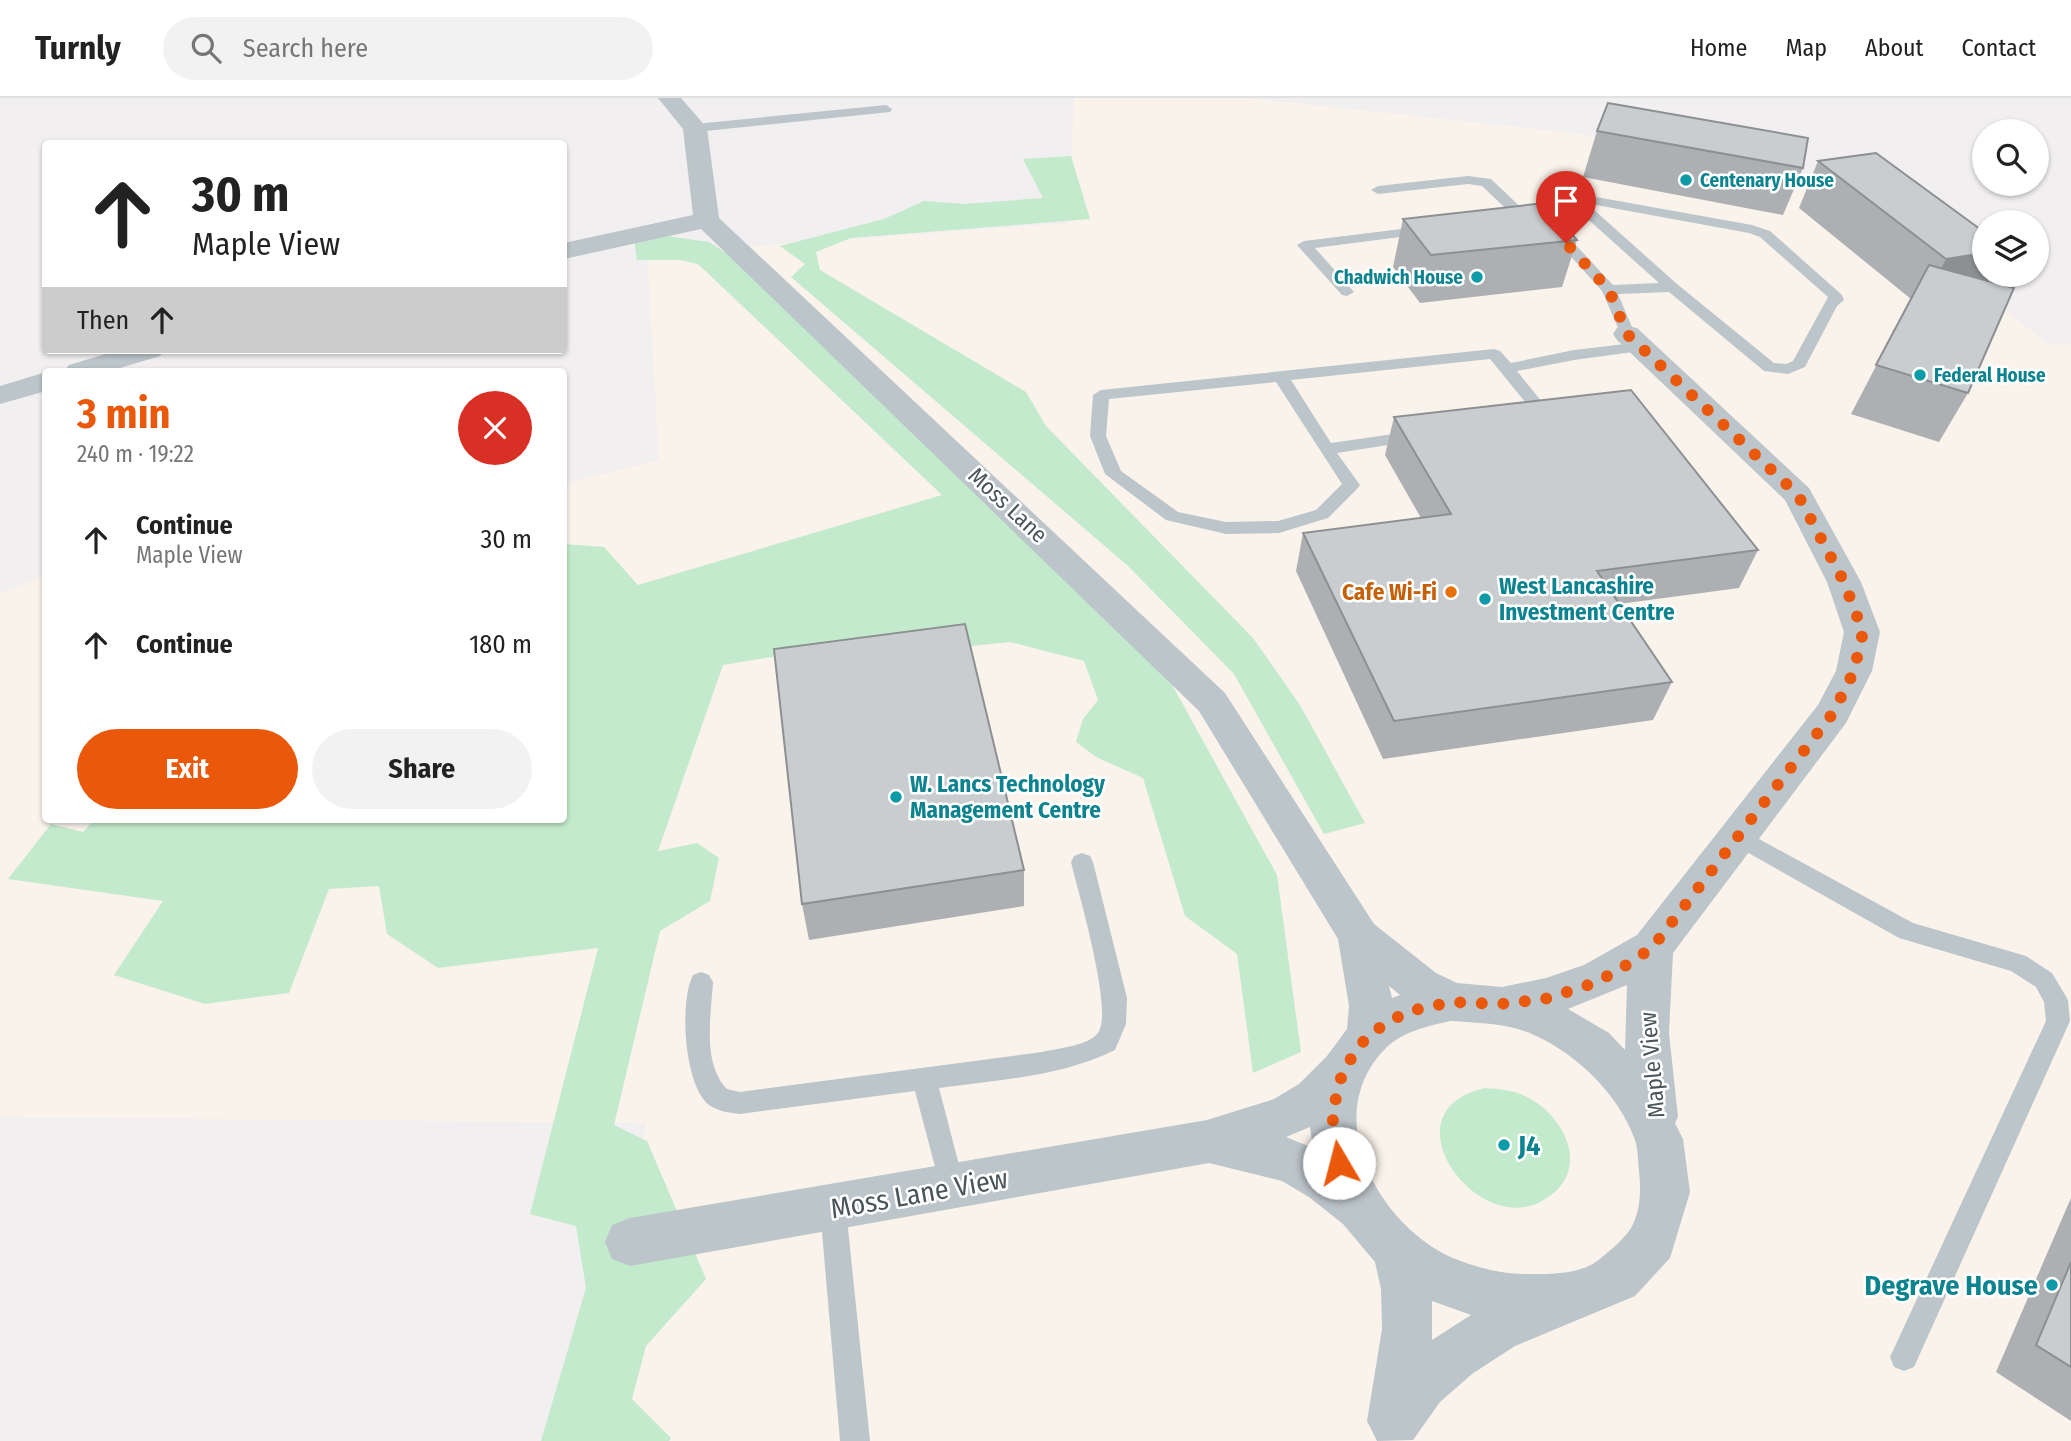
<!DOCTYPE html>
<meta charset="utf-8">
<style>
:root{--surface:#fff;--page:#f2f2f2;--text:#222;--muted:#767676;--line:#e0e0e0;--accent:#ea580c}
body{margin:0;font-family:"Fira Sans Condensed",sans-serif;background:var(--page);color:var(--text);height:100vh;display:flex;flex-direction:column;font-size:26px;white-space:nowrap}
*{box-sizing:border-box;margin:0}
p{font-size:23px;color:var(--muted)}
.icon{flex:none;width:38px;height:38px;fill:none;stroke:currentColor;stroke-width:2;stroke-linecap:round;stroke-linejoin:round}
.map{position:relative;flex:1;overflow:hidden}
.sheet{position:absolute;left:42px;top:270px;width:525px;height:455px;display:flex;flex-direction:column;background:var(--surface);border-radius:7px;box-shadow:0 2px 5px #0004}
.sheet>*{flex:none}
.top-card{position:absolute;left:42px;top:42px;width:525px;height:214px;border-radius:7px;box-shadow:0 2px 5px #0004;background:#fff;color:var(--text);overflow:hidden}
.tools{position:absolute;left:1972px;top:21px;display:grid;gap:14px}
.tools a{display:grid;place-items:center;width:77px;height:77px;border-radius:50%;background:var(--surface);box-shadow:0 2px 5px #0004;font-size:35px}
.pin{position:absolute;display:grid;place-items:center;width:60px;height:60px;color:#fff;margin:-72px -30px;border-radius:50% 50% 50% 0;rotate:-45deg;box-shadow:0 0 7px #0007}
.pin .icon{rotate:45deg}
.me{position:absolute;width:77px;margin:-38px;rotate:352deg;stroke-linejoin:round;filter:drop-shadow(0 0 5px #0008)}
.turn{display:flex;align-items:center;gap:24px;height:147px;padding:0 35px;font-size:32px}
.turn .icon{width:91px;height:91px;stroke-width:2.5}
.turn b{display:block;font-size:49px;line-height:60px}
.then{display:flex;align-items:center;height:66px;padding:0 35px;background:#0003;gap:14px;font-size:26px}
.round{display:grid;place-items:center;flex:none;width:74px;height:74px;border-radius:37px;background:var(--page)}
.overview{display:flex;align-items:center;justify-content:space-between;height:119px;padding:0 35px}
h1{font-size:42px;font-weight:700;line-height:52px;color:var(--accent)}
.primary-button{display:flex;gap:14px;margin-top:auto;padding:14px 35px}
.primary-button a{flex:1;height:80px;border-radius:42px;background:var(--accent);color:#fff;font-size:28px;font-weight:700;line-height:80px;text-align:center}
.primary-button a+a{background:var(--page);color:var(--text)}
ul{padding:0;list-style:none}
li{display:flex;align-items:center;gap:21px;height:105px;padding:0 35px}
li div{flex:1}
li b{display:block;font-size:26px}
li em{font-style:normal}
header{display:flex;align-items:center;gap:42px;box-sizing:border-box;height:98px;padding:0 35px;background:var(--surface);border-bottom:2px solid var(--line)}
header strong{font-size:33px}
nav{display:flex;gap:38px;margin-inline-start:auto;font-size:24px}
.search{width:490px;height:63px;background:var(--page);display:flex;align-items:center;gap:18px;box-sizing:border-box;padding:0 24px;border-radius:38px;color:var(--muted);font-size:26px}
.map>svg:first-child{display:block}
.commercial{fill:#faf3eb}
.green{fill:#c3eacc}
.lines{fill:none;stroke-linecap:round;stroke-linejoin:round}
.lane{fill:#bcc5ca;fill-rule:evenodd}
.street{fill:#bcc5ca;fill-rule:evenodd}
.wall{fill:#adb0b3}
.shaded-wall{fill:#8d9092}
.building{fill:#c9cdd0;stroke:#8d9092;stroke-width:2}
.route{stroke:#ea580c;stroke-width:12;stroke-dasharray:0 21.6}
.culture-dot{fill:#0f9aa8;stroke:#fff;stroke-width:2.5}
.food-dot{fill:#e8710a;stroke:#fff;stroke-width:2.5}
.labels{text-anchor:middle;stroke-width:5;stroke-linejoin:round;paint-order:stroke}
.far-culture-label{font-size:19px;font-weight:bold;fill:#0d838f;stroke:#fff;text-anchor:start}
.street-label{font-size:23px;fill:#49555a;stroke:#fff}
.culture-label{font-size:23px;font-weight:bold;fill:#0d838f;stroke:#fff;text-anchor:start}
.food-label{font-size:23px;font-weight:bold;fill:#c56008;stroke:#fff;text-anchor:end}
.near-culture-label{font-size:28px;font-weight:bold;fill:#0d838f;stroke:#fff;text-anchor:start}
.near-street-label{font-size:28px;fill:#49555a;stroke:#fff}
</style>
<header>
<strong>Turnly</strong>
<div class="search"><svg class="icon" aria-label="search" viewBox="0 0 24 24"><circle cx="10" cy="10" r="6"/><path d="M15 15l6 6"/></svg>Search here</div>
<nav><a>Home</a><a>Map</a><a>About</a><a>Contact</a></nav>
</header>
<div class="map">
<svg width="2071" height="1343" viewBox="0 0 2071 1343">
<rect width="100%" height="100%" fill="#f1eff0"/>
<path class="commercial" d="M1074 0H1249L1576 35 1857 88 2047 246 2071 245V1343H583L646 1025 0 1019V496L45 477 46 721H564V385L659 362 647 156 1069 125Z"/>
<path class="green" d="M1071 58 1090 121 851 140 816 154 820 172 1026 294 1046 328 1253 540 1300 607 1365 725 1324 736 1234 576 1128 468 791 179 805 166 780 148 884 121 924 103 964 106 1043 100 1023 61Z
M666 138 709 144 726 155 1143 534 1277 777 1301 954 1253 975 1237 856 1185 818 1143 680 1096 659 1076 644 1083 621 1098 602 1084 563 1010 544 831 563 825 550 723 567 658 753 697 745 719 760 710 803 660 833 614 1027 647 1043 706 1181 646 1248 632 1301 671 1340 669 1343H541L586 1190 576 1128 530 1116 598 850 438 870 387 836 379 788 329 791 289 895 205 906 114 877 163 803 8 781 51 726 83 734 95 721H564V446L604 449 638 487 942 397 698 166 680 162H637L634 141Z
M1485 990C1500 991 1514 992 1527 999 1568 1020 1592 1076 1542 1103 1477 1140 1383 1013 1485 990Z"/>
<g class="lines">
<path class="lane" d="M886 7 892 11 890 14 695 34 689 30 695 26Z
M1468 78 1491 81 1531 119V125H1521L1482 88 1468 86 1378 96 1371 92 1378 88Z
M1596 99 1752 127 1770 133 1842 197 1844 202 1837 208 1805 269 1788 276 1764 273 1669 194 1618 196 1635 236 1627 241 1622 239 1602 193 1547 132 1549 129H1559L1613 187 1659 185 1581 115 1578 105 1580 102ZM1596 107 1749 135 1760 139 1828 199 1793 263 1786 266 1774 265 1677 186 1593 111 1592 108Z
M1426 128 1433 132 1431 135 1315 150 1354 194 1347 198 1342 197 1297 147 1304 143Z
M1642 244 1648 246 1650 249 1648 252 1574 262 1517 273 1554 319 1552 323 1534 324 1532 320 1535 316 1490 261 1291 282 1331 345 1414 333 1422 338 1414 343 1337 355 1360 387 1357 391 1328 420 1279 435 1226 436 1166 422 1105 376 1090 338 1093 297 1101 292 1494 251 1500 253 1511 265 1574 252ZM1276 284 1342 386 1316 412 1278 423 1226 424 1178 414 1121 373 1106 338 1109 301Z
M1737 729 1913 825 2026 858 2052 875 2068 902 2070 923 1914 1269 1904 1273 1894 1269 1890 1259 2046 923 2044 904 2036 889 2011 873 1899 840 1729 744 1726 738 1729 732Z
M1082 755 1090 758 1093 764 1127 900 1126 926 1115 952C1060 979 998 982 939 990L965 1090 961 1099 952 1102 943 1099 915 993 740 1016C730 1015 717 1013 709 1007 684 987 679 904 693 877L701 874 709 877 713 884C711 918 702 965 727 991L740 994 1042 954C1058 950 1088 948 1098 935 1114 913 1078 794 1071 764L1074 758Z
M833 1098 842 1102 846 1111 870 1343H840L820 1111 824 1102Z"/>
<path class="street" d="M658 0H681L707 30 719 120 1225 595 1374 826 1436 875 1457 885 1502 889 1546 880 1584 867 1637 837 1818 607 1836 573 1844 534 1827 484 1785 402 1617 242 1613 236 1617 230 1627 228 1637 230 1809 390 1861 484 1880 534 1872 573 1846 625 1673 855 1669 935 1678 1019 1675 1025 1683 1041 1690 1094 1670 1160 1635 1198 1515 1248 1472 1276 1440 1304 1413 1342 1377 1343 1367 1323 1382 1231 1381 1191 1375 1164 1343 1126 1309 1099 1282 1083 1209 1065 630 1168 612 1161 605 1144 612 1127 630 1120 1207 1022 1274 1001 1299 986 1327 958 1347 931 1349 908 1338 841 1199 613 701 131 564 161V145L693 117 683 31ZM1627 887 1625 952 1609 935 1568 911ZM1389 888 1400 897 1392 900ZM1451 923C1479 925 1508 925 1534 937 1577 956 1619 997 1635 1042 1638 1051 1638 1063 1639 1073 1641 1091 1641 1113 1631 1130 1625 1140 1611 1152 1601 1160 1584 1175 1558 1176 1536 1176 1509 1177 1484 1172 1458 1162 1382 1133 1318 1021 1384 952 1401 934 1427 928 1451 923ZM1310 1029 1313 1050 1286 1039ZM1432 1203 1471 1217 1432 1242Z
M119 252H164L160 258 110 273H64L69 267Z
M46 274V293L0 306V288Z"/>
</g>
<path class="wall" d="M1597 33 1803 70 1783 117 1583 79Z
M1818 63 1984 177H1994L1990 184 1968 295 1939 344 1851 316 1911 201 1799 110Z
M1403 121 1577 142 1562 189 1420 205 1393 169Z
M1394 319 1758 452 1739 490 1619 506 1672 584 1653 622 1383 661 1296 473 1303 435 1421 420 1385 357Z
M1024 772V808L809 842 802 806Z
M2071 1100V1323L1996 1274Z"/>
<path class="shaded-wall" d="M1984 155V177H1994L1981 199 1921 209 1946 161Z"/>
<path class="building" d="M1608 5 1808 40 1803 70 1597 33Z
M1876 55 1984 134V155L1946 161 1818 63Z
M1545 105 1577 142 1431 157 1403 121Z
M1929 167 2014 190 1968 295 1876 267Z
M1631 292 1758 452 1597 473 1672 584 1394 623 1303 435 1451 416 1394 319Z
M965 526 1024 772 802 806 774 551Z
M2071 1164V1269L2036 1247Z"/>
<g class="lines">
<path class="route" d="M1339 1065 1332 1016 1343 972 1368 937 1406 914 1451 904 1500 906 1545 901 1586 888 1616 874 1652 850 1833 615 1854 573 1863 534 1844 484 1798 397 1627 236 1609 192 1566 145"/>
</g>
<g class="culture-dot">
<circle cx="1686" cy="82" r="7"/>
<circle cx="1477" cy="179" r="7"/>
<circle cx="1920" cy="277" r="7"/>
<circle cx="1485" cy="501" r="7"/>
<circle cx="896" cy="699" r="7"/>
<circle cx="1504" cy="1047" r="7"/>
<circle cx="2052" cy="1187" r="7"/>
</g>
<circle class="food-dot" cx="1451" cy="494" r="7"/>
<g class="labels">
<g class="far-culture-label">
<text x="1700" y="89">Centenary House</text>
<text x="1463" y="186" text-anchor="end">Chadwich House</text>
<text x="1934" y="284">Federal House</text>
</g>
<g class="street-label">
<text transform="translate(1008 407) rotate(43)" y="8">Moss Lane</text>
<text transform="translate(1652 967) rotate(-95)" y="8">Maple View</text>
</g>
<g class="culture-label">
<text x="1499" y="496">West Lancashire<tspan x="1499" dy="26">Investment Centre</tspan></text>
<text x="910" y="694">W. Lancs Technology<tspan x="910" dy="26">Management Centre</tspan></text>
</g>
<g class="food-label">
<text x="1437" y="502">Cafe Wi-Fi</text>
</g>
<g class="near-culture-label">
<text x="1518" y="1057">J4</text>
<text x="2038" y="1197" text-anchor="end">Degrave House</text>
</g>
<g class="near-street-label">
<text transform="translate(919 1095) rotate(-10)" y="10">Moss Lane View</text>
</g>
</g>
</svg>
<div class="tools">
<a><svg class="icon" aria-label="search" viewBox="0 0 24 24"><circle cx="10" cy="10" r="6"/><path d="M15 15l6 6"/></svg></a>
<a><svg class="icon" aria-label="layers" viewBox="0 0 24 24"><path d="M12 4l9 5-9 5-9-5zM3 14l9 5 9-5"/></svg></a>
</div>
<div class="pin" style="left:1566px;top:145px;background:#d93025"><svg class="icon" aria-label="arrive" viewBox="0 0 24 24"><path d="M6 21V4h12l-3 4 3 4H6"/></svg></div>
<svg class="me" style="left:1339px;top:1065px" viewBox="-20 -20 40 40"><circle r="19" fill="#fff"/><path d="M0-13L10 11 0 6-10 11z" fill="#ea580c"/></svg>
<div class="top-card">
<div class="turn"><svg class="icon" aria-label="ahead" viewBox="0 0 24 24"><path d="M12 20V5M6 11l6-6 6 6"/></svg><div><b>30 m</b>Maple View</div></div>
<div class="then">Then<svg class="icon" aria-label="ahead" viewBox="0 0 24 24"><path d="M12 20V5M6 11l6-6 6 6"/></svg></div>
</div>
<section class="sheet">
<div class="overview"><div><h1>3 min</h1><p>240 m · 19:22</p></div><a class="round" style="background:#d93025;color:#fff"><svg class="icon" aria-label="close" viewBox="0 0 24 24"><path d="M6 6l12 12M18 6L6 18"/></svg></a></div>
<ul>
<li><svg class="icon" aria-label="ahead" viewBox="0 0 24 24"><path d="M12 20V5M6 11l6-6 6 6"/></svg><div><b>Continue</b><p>Maple View</p></div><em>30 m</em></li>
<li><svg class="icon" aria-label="ahead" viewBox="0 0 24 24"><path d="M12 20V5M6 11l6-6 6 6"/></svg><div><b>Continue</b></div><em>180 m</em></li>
</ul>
<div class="primary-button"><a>Exit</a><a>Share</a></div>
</section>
</div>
